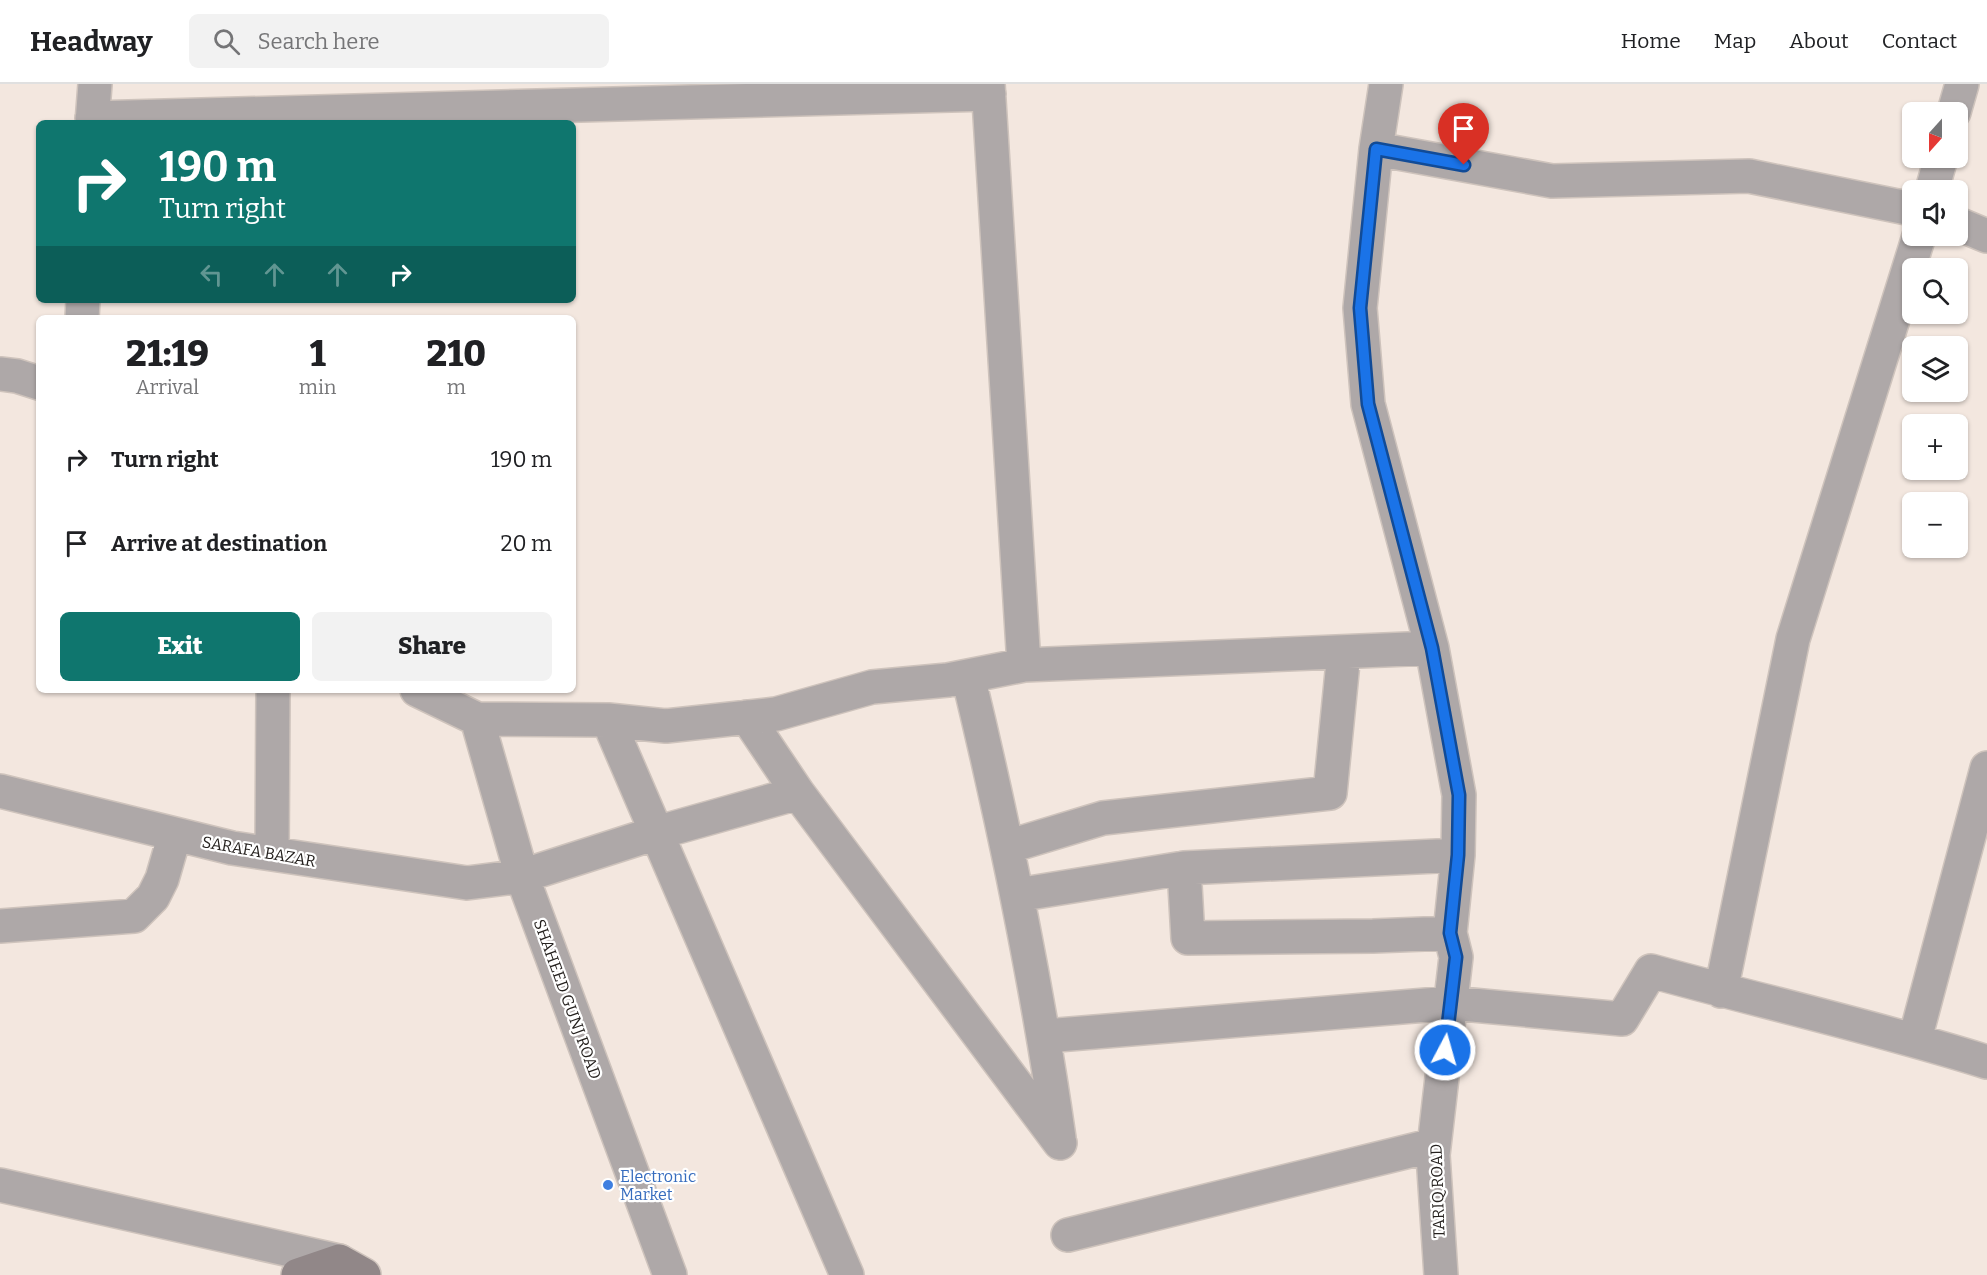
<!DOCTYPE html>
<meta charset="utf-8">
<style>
:root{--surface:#fff;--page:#f2f2f2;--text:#202124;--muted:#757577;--line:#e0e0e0;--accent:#0f766e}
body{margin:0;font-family:Bitter,serif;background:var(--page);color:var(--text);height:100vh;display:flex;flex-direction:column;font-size:22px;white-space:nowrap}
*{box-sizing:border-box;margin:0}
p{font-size:20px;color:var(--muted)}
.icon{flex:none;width:33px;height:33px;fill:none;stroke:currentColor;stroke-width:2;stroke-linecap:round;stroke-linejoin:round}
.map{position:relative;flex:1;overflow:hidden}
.sheet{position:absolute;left:36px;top:231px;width:540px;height:378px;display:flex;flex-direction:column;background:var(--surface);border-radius:9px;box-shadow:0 2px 4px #0004}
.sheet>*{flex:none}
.banner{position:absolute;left:36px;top:36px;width:540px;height:183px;border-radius:9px;box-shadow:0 2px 4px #0004;background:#0f766e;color:#fff;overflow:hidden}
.needle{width:39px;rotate:201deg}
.fabs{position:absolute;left:1902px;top:18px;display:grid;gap:12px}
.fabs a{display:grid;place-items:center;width:66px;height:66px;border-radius:9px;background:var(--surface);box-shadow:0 2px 4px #0004;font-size:30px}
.pin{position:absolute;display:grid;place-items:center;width:51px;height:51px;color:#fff;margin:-62px -26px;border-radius:50% 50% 50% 0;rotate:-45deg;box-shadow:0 0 6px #0007}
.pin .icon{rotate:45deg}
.me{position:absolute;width:66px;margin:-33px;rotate:6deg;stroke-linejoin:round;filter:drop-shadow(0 0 4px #0008)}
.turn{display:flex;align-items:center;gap:21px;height:126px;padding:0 24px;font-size:27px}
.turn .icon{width:78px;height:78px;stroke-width:2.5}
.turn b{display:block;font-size:42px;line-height:51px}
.lanes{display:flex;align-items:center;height:57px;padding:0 24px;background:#0003;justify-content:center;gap:30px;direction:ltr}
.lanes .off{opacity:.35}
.eta{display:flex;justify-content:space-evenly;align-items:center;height:102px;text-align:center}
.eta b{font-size:36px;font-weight:800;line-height:42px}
.cta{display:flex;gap:12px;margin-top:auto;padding:12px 24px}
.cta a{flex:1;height:69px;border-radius:9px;background:var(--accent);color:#fff;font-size:24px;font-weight:800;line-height:69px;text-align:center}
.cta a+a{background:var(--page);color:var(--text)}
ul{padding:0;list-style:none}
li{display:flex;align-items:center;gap:18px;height:84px;padding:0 24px}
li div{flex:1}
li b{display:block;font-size:22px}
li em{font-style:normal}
header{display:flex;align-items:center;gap:36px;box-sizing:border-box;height:84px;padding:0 30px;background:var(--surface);border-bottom:2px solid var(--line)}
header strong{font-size:28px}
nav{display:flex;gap:33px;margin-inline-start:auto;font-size:21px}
.search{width:420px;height:54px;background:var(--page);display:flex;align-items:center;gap:15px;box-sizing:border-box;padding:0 21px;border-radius:9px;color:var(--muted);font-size:22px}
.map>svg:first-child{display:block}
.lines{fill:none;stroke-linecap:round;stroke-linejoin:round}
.street-casing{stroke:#cec3bc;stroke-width:36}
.secondary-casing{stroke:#cec3bc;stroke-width:36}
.street{stroke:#aea8a8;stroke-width:33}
.secondary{stroke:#918788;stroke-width:33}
.route-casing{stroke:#114b97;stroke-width:15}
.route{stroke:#1a73e8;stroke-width:10}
.shop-dot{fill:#3f7fe0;stroke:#fff;stroke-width:2}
.labels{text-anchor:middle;stroke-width:4.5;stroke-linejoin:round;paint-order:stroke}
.street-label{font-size:16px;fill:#25211e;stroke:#fff}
.shop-label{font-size:16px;fill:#366cbe;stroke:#fff;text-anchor:start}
</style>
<header>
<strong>Headway</strong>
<div class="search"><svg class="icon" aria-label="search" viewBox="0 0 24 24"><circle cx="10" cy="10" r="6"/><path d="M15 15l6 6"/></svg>Search here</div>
<nav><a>Home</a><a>Map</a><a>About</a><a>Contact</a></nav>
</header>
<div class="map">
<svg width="1987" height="1191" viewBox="0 0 1987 1191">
<rect width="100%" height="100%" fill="#f3e7df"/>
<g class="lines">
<g class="street-casing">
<path id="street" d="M988 0 1024 581
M1386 0 1376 65 1360 224 1368 320 1432 564 1459 711 1458 771 1450 849 1456 873 1433 1071 1441 1191
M1954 28 1962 0
M92 34 989 10
M92 39 95 0
M1376 65 1552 97 1749 92 1912 125
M1932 106 1941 74
M1958 140 1987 152
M82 234 83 216
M0 290 17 292 39 299
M968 592C1005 745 1037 899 1059 1054
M417 606 477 635 608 636 666 642 776 630 872 603 948 596 1024 581 1432 564
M747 633 798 709 1060 1059
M477 635 522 792 670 1191
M608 636 847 1191
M0 707 232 764 467 799 522 792 656 749 798 709
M1007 763 1103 734 1330 709 1344 568
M272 770 273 606
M1184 784 1188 854 1373 852 1450 849
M1017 811 1184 784 1458 771
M0 842 134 832 153 813 162 795 175 750
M1721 907 1793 555 1919 152
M1045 952 1451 919 1622 935 1651 887C1763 918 1876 943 1987 978
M1915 955 1987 684
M0 1101 339 1177
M1068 1151 1434 1061"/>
</g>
<g class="secondary-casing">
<path id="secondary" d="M298 1191 339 1177 364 1191"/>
</g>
<use href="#street" class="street"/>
<use href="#secondary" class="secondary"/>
</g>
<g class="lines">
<g class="route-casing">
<path id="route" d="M1445 966 1456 873 1450 849 1458 771 1459 711 1432 564 1368 320 1360 224 1376 65 1464 81"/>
</g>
<use href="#route" class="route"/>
</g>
<circle class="shop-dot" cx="608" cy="1101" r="6"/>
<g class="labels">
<g class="street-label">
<text transform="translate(259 767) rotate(10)" y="6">SARAFA BAZAR</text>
<text transform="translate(568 915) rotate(70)" y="6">SHAHEED GUNJ ROAD</text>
<text transform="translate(1437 1107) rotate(-92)" y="6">TARIQ ROAD</text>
</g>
<g class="shop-label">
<text x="620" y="1098">Electronic<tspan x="620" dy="18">Market</tspan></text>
</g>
</g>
</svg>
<div class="fabs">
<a><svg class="needle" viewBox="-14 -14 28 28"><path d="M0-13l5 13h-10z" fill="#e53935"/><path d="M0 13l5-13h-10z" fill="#757577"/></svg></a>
<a><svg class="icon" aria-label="sound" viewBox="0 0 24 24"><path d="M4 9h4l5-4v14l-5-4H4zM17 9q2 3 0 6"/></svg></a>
<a><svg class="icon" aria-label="search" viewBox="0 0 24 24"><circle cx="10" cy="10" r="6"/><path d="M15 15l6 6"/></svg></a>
<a><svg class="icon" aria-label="layers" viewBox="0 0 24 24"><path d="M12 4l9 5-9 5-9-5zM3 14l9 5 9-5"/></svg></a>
<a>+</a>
<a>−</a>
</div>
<div class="pin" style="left:1464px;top:81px;background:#d93025"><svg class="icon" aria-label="arrive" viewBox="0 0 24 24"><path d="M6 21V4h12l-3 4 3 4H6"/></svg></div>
<svg class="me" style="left:1445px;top:966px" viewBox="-20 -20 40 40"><circle r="17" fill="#1a73e8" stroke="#fff" stroke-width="3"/><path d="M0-11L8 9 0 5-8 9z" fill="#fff"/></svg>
<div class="banner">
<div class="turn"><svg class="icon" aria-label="right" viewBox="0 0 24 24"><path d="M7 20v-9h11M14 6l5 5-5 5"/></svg><div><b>190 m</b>Turn right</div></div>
<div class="lanes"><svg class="icon off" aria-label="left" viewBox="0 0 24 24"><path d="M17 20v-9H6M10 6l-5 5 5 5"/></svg><svg class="icon off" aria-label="ahead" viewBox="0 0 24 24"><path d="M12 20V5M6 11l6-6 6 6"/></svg><svg class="icon off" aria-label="ahead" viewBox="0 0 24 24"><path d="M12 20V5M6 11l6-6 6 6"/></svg><svg class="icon" aria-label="right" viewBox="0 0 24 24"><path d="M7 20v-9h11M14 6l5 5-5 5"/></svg></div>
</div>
<section class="sheet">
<div class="eta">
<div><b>21:19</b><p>Arrival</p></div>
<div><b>1</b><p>min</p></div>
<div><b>210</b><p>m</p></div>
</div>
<ul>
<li><svg class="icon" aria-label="right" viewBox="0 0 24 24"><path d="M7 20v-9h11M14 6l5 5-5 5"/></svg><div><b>Turn right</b></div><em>190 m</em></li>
<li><svg class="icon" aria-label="arrive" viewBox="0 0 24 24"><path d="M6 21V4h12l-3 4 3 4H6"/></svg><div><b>Arrive at destination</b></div><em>20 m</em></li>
</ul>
<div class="cta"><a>Exit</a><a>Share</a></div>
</section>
</div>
